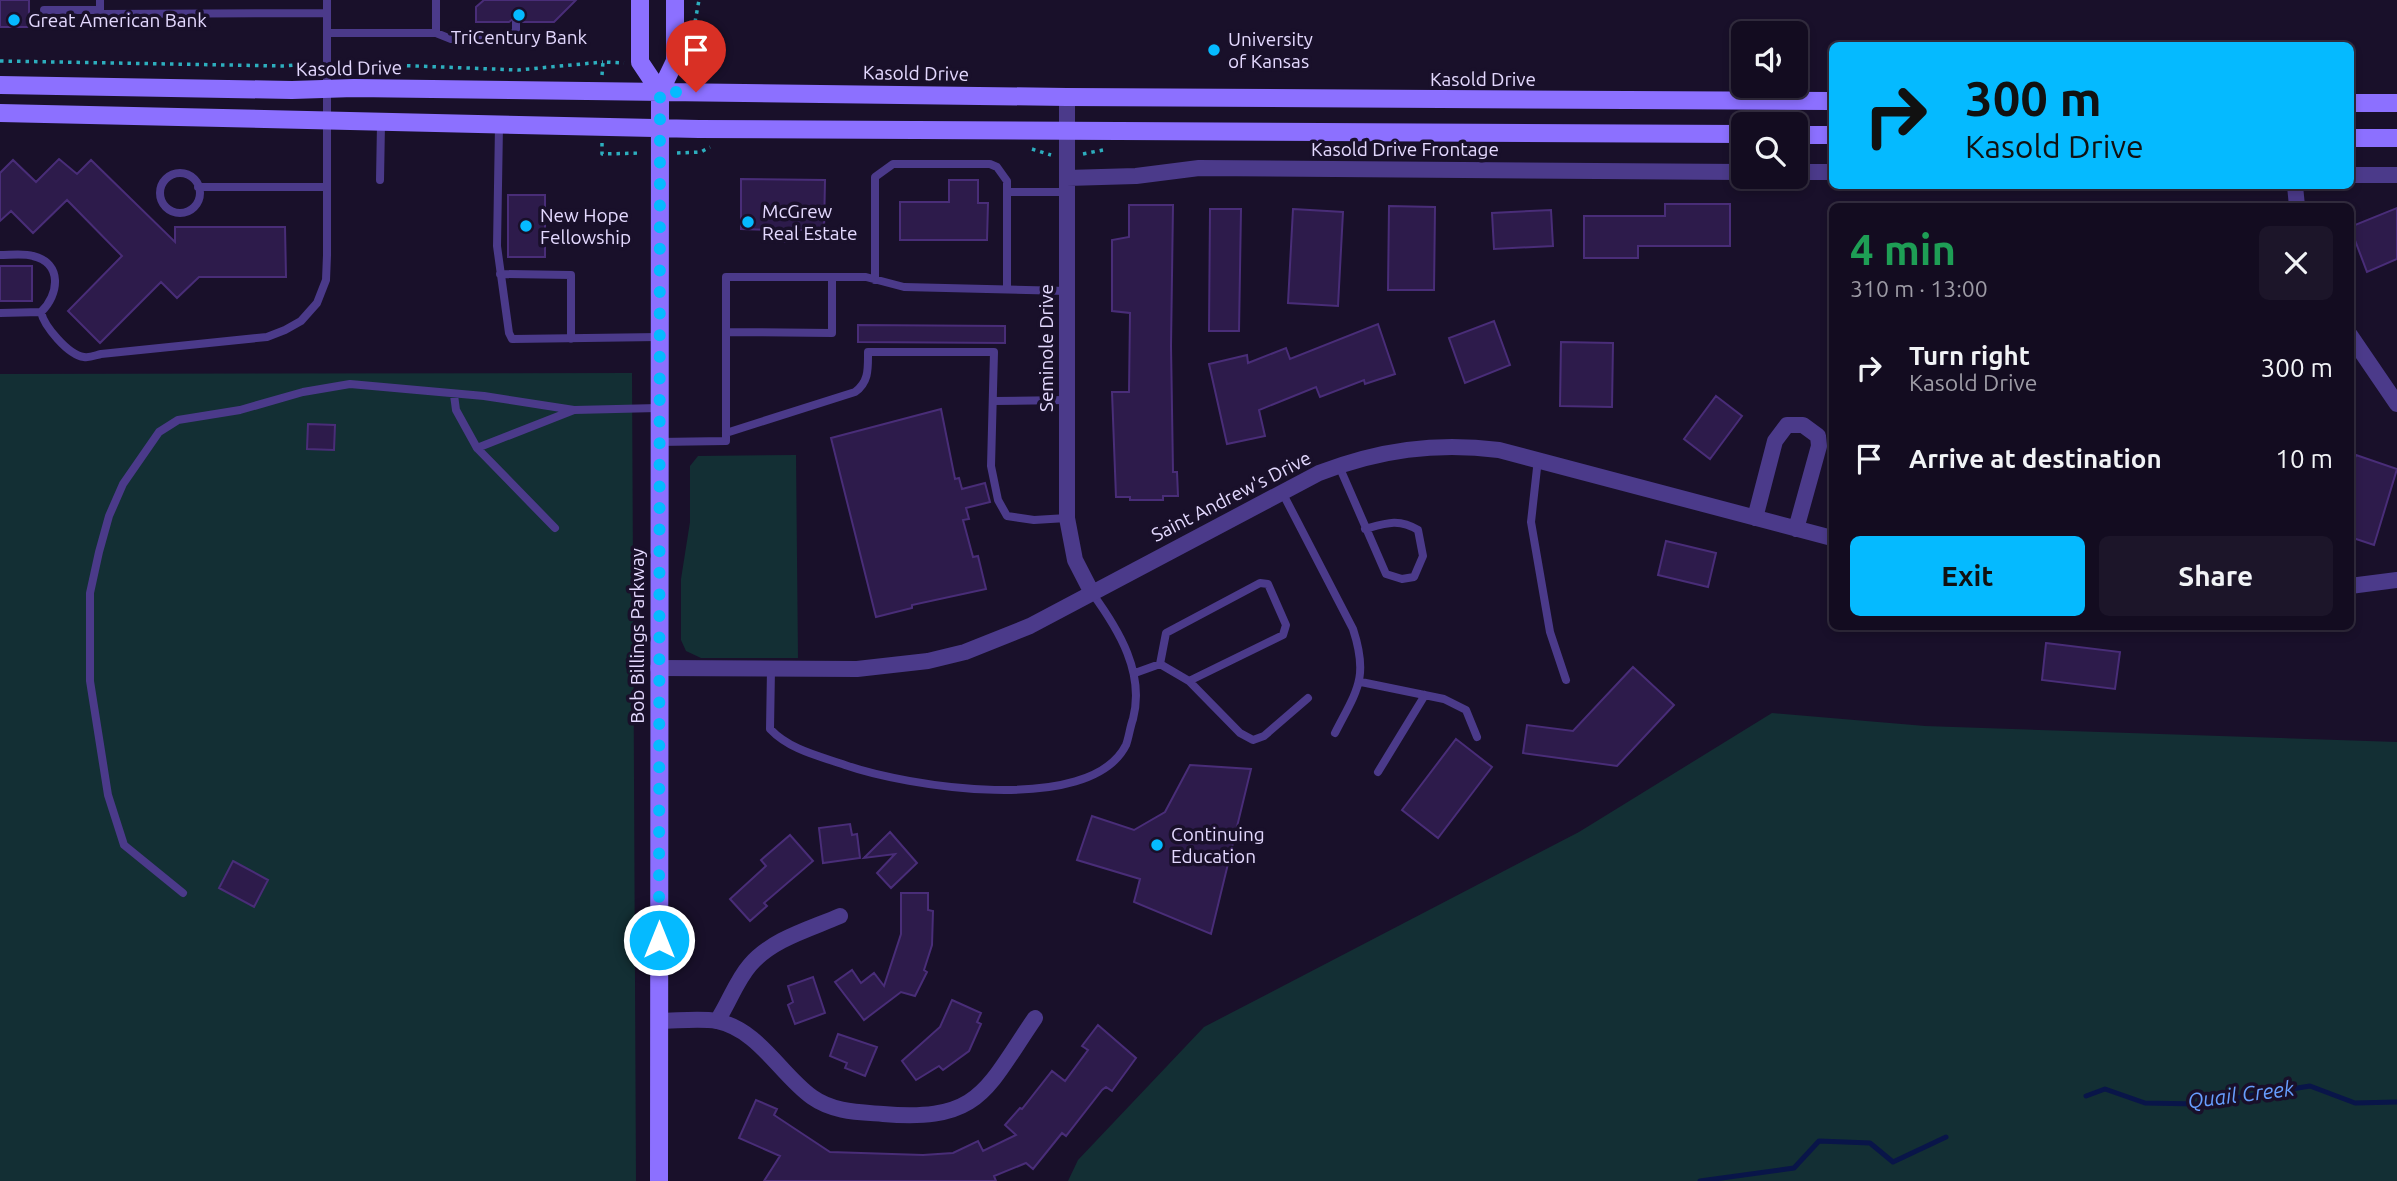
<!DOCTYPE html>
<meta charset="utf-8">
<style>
:root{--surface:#130c20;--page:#1c1529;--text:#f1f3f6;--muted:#9d9ba5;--line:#322c3e;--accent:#05baff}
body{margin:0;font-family:Ubuntu,sans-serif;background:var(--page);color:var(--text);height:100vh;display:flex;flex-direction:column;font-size:26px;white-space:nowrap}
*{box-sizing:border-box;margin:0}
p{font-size:23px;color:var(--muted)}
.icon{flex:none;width:38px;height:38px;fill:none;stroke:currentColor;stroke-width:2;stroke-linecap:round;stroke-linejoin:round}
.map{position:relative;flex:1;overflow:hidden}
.details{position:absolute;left:1829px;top:203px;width:525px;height:427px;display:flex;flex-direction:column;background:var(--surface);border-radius:10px;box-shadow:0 4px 10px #0003,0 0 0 2px var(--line)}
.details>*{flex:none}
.hud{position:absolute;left:1829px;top:42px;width:525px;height:147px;border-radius:10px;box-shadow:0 4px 10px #0003,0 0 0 2px var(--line);background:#05baff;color:#111;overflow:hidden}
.fabs{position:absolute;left:1731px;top:21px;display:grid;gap:14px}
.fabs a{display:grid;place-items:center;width:77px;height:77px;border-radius:10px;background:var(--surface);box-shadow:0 4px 10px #0003,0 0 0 2px var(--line);font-size:35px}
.pin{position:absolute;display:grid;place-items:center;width:60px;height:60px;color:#fff;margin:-72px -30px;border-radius:50% 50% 50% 0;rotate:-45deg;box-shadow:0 0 7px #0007}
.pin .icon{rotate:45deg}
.me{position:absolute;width:77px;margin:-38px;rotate:0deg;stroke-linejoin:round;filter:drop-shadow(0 0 5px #0008)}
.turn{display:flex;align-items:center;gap:24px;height:147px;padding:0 21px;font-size:32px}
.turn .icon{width:91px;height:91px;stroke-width:2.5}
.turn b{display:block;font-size:49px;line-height:60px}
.round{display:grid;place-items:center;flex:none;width:74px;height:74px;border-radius:10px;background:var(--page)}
.overview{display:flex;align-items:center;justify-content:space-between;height:119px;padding:0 21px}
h1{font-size:42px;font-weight:600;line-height:52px;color:#1e9e55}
.primary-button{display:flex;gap:14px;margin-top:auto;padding:14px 21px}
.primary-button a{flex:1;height:80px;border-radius:10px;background:var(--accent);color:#111;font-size:28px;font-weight:600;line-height:80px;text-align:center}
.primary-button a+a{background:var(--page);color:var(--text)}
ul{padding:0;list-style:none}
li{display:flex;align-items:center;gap:21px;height:91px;padding:0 21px}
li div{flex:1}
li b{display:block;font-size:26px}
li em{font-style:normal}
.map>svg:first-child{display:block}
.green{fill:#132f34}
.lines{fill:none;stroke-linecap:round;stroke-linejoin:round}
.stream{stroke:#091549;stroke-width:5}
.building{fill:#2d1b4b;stroke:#492d78;stroke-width:2}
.path{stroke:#2daebe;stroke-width:3.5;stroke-dasharray:3.5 5;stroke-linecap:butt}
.lane{stroke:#4b3a8a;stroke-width:8}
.street{stroke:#4b3a8a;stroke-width:16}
.secondary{stroke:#8c70ff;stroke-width:18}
.route{stroke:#05baff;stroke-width:12;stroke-dasharray:0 21.6}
.poi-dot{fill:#05baff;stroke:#19102a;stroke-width:2.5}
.labels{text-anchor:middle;stroke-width:7;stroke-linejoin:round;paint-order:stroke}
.poi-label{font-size:19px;fill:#e4d9ff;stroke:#19102a;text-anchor:start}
.street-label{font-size:19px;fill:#e4d9ff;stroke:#19102a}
.water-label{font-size:21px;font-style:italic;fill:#679eff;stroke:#19102a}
</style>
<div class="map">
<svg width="2397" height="1181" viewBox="0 0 2397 1181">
<rect width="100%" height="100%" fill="#19102a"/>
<path class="green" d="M632 373 636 1181H0V374Z
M796 455 798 658H701L686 651 681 640V579L690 522V466L698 456Z
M1772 713 1925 726 2397 742V1181H1068L1078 1160 1204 1027 1579 832Z"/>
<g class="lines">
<path class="stream" d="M2086 1096 2105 1089 2145 1103 2198 1104 2310 1086 2355 1103 2397 1102
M1700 1181 1794 1168 1819 1141 1870 1143 1893 1162 1946 1137"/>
</g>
<path class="building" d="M0 0H29V27H0Z
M484 0H576L554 22H523L517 16 509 22H476V7Z
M59 159 77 174 91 160 175 242V227H285L286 277H199L177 298 161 282 100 343 68 311 122 256 67 200 33 233 11 211 0 221V173L13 160 36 182Z
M741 179 825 180 824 230H793V242L773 241V230L741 229Z
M949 180H978V203H988L987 240H900V202H949Z
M508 195H545V257H508Z
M1665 204H1730V246H1638V258H1584V216H1665Z
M1129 205H1173L1171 346 1173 472H1177L1178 496H1163V500H1130V497H1116L1112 392H1129L1130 313 1112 311V240L1129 237Z
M1389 206 1435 207 1434 290H1388Z
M2397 208V259L2367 272 2350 227Z
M1210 209H1241L1239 331H1209Z
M1293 209 1343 212 1338 306 1288 303Z
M1551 210 1553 246 1494 249 1492 213Z
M0 266H32V301H0Z
M1494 321 1510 365 1465 383 1449 338Z
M1378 324 1395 374 1365 384 1364 380 1320 397 1316 387 1259 410 1265 436 1227 444 1209 364 1247 355 1248 363 1286 348 1290 359Z
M858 325 1005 326V343L858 342Z
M1561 342 1613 343 1612 407 1560 406Z
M1716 396 1742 416 1710 459 1684 439Z
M941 409 955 479 959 478 962 489 985 483 990 502 966 508 969 519 963 520 973 557 978 556 986 589 912 605V608L876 617 831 438Z
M308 424 335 425 334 450 307 449Z
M2356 455 2397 469 2374 545 2350 537V472Z
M1666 541 1716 553 1708 587 1658 575Z
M2046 643 2120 652 2115 689 2042 680Z
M1633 667 1674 705 1617 766 1523 753 1527 725 1573 731Z
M1456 739 1492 767 1438 838 1402 810Z
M1190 765 1251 769 1211 934 1134 902 1140 879 1077 860 1092 816 1134 830 1165 812Z
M850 824 852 835 857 834 860 858 823 863 819 828Z
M890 832 917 863 891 888 877 873 895 854 864 858Z
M790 835 813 861 764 903 767 906 750 921 730 899 766 866 761 860Z
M233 861 268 880 254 907 219 888Z
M901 893H928V910L933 911 932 945 924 970 927 972 915 996 901 992 864 1020 835 982 852 970 861 983 874 973 884 986 901 934Z
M813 977 825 1013 795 1024 788 1005 793 1002 788 986Z
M952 1000 981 1013 977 1022 981 1024 969 1051 943 1070 939 1066 916 1080 902 1061 940 1027Z
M1098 1025 1136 1058 1112 1091 1106 1087 1102 1090 1066 1136 1062 1133 1033 1169 1026 1163 994 1176 996 1181H764L780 1156 739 1138 756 1100 777 1109 774 1115 830 1152 923 1155 953 1153 978 1141 983 1151 1016 1135 1005 1125 1020 1108 1022 1109 1052 1071 1065 1081 1088 1050 1082 1046Z
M838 1034 877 1047 865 1076 845 1068 847 1063 830 1056Z"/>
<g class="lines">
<path class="path" d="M695 22 699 0
M0 61 284 66 314 63
M339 63 518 70 603 62
M602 75 603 62 624 63
M602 143V154L642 153
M1032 149 1051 155
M677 153 701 152 710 147
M1083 154 1103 150"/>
<path class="lane" d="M100 0V14L327 13
M44 10H100
M327 33H436V0
M436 33 451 39H509L516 30V22
M499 126 497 246 509 333 512 339 659 337
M160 193a20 20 0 1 1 40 0a20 20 0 1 1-40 0Z
M380 180 381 124
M198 187H327
M1007 192H1067
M0 255C10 255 24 253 33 256 63 263 59 295 41 312L0 313
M500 274 571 275V339
M875 280V177L893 164H990L997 167 1007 181V289
M41 312C44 326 68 355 84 357 90 358 96 355 101 354L267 337 285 330 301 321 317 303 326 280 327 255V0
M726 332 832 333V277
M454 395 456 410 477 448
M994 401 1067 400
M726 433 855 392C869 382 868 369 868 352H994L991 466 998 500 1007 516 1034 520 1067 518
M658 442 726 441V277H866L904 287 1067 291
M1538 459 1531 522 1550 632 1566 680
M1339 466 1386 574 1402 579 1414 577 1423 556 1418 530C1399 518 1386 523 1365 529
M1282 492 1353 629C1369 678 1357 690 1335 733
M555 528 477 448 574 410 658 408
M771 669 770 729C790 750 819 756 845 765 905 786 1090 817 1126 745 1129 737 1130 727 1133 719 1145 673 1119 630 1092 593
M1135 673 1160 664 1166 633 1260 583 1268 584 1286 625 1283 635 1189 681 1160 664
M1189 681 1240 733 1253 740 1264 736 1308 698
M1361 682 1444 699 1466 710 1477 737
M1378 772 1425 695
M183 893 124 845 108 795 90 681V593L99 552 109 516 123 484 159 432 178 420 240 410 303 392 350 384 484 396 574 410"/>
<path class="street" d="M1067 97V518L1075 560 1092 593
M1796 172H1832
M2350 175H2397
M1067 178 1136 176 1199 168 1743 172
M2295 186 2297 206
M2350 335 2397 404
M1755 518 1775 441 1787 425H1803L1818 436 1819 446 1796 529
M2350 586 2397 580
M658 668 857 669 928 661 965 652 1030 626 1319 473C1379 450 1435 442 1499 450L1832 538
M659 1021C677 1021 699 1018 717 1021 759 1030 780 1074 812 1097 833 1112 858 1112 883 1114 980 1122 985 1091 1035 1018
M717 1021C729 1003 736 981 750 965 772 939 810 929 840 916"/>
<path class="secondary" d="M640 0V62L660 92
M0 85 292 90 354 88 1067 97 1832 101
M2350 103H2397
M0 113 699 129 1743 134
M1796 135H1832
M2350 138H2397
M659 1181 660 92 675 61V0"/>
</g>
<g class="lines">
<path class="route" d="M659 940 660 92H696"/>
</g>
<g class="poi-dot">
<circle cx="519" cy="15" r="7"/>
<circle cx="14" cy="20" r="7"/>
<circle cx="1214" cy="50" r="7"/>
<circle cx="748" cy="222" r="7"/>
<circle cx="526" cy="226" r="7"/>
<circle cx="1157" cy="845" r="7"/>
</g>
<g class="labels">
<g class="poi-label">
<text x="28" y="27">Great American Bank</text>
<text x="519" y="44" text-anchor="middle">TriCentury Bank</text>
<text x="1228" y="46">University<tspan x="1228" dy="22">of Kansas</tspan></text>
<text x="762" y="218">McGrew<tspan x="762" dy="22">Real Estate</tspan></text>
<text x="540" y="222">New Hope<tspan x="540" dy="22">Fellowship</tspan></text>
<text x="1171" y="841">Continuing<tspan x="1171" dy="22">Education</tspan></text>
</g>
<g class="street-label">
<text transform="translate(349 68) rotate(-1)" y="7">Kasold Drive</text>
<text transform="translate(916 73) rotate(1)" y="7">Kasold Drive</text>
<text x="1483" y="86">Kasold Drive</text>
<text x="1405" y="156">Kasold Drive Frontage</text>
<text transform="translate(1046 348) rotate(-90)" y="7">Seminole Drive</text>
<text transform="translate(1231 496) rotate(-27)" y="7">Saint Andrew's Drive</text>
<text transform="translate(637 636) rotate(-90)" y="7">Bob Billings Parkway</text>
</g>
<g class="water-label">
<text transform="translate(2241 1095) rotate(-7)" y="7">Quail Creek</text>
</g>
</g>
</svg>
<div class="fabs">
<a><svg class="icon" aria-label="sound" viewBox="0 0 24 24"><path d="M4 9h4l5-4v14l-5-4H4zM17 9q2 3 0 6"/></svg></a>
<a><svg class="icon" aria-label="search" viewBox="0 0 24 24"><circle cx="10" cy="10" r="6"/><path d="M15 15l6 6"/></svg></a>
</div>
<div class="pin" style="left:696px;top:92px;background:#d93025"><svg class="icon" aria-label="arrive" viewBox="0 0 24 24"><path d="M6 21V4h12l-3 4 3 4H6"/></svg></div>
<svg class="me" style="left:659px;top:940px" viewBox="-20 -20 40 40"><circle r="17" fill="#05baff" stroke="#fff" stroke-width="3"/><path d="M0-11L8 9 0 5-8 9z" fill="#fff"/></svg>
<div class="hud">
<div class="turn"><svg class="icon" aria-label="right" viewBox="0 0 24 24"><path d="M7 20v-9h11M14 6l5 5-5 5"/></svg><div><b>300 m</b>Kasold Drive</div></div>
</div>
<section class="details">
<div class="overview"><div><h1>4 min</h1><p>310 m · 13:00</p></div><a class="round"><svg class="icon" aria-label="close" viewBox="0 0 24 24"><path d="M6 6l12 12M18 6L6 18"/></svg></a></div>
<ul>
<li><svg class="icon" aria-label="right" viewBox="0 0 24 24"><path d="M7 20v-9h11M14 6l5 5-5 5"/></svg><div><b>Turn right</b><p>Kasold Drive</p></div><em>300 m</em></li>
<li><svg class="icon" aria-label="arrive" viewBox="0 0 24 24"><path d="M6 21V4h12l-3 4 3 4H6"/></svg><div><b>Arrive at destination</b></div><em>10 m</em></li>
</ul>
<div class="primary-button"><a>Exit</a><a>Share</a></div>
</section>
</div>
